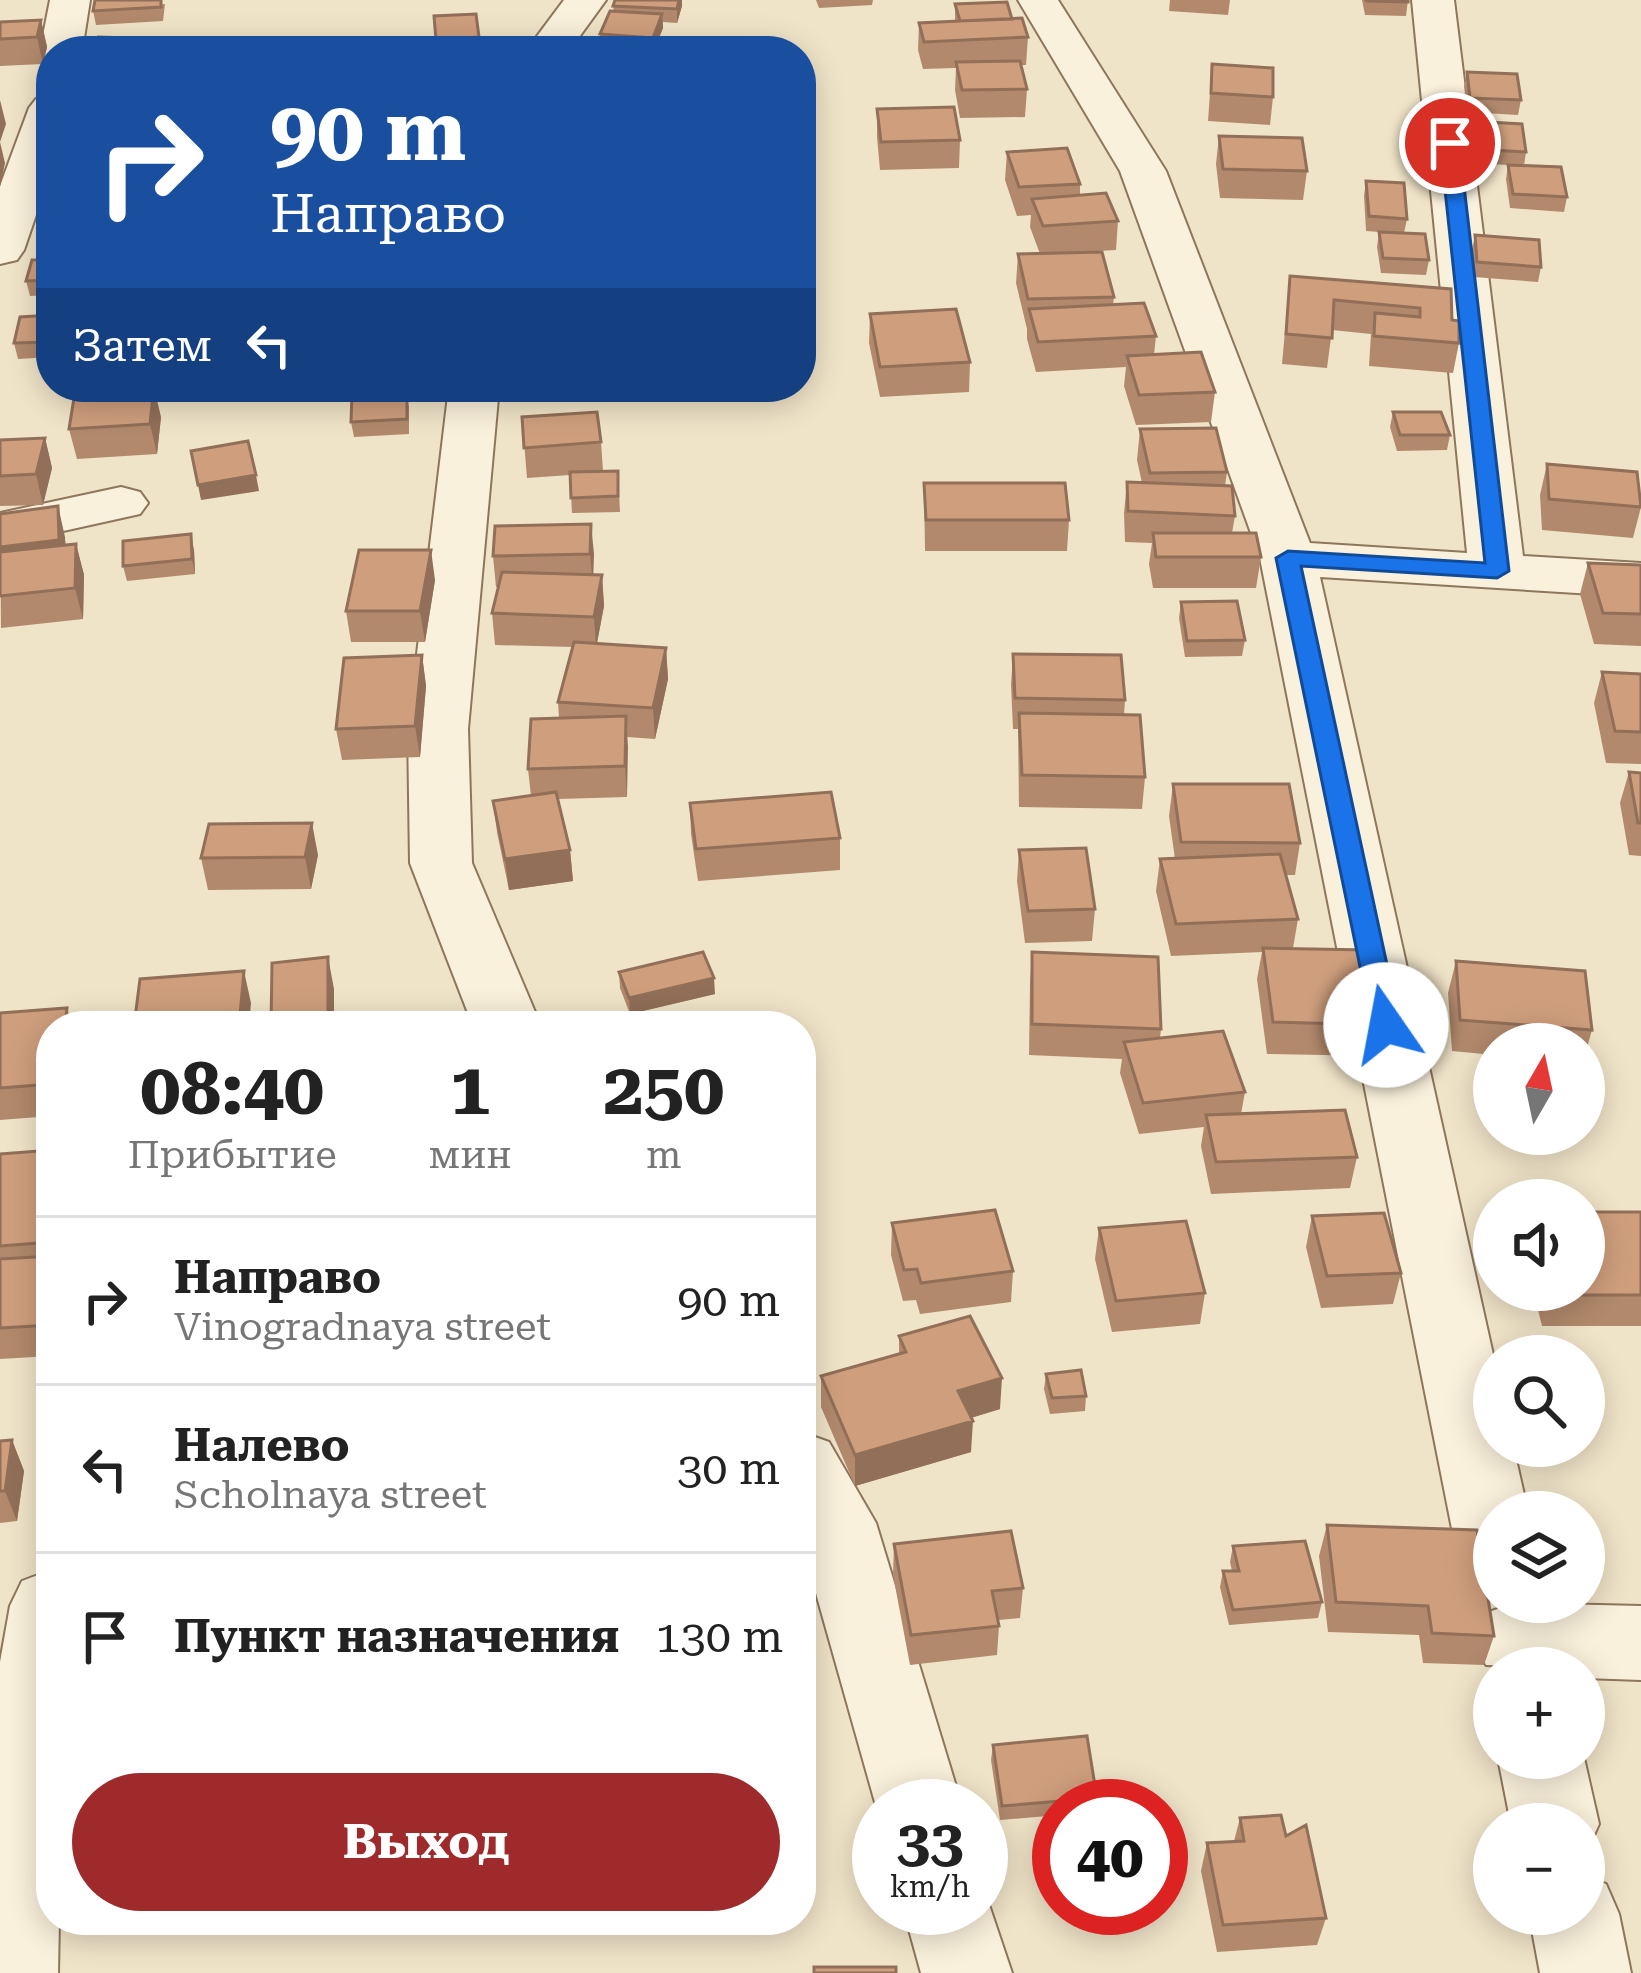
<!DOCTYPE html>
<html lang="ru">
<meta charset="utf-8">
<style>
:root{--surface:#fff;--page:#f2f2f2;--text:#222;--muted:#767676;--line:#e0e0e0;--accent:#9e2a2b}
body{margin:0;font-family:"Roboto Serif",serif;background:var(--page);color:var(--text);height:100vh;display:flex;flex-direction:column;font-size:45px;white-space:nowrap}
*{box-sizing:border-box;margin:0}
p{font-size:39px;color:var(--muted)}
.icon{flex:none;width:66px;height:66px;fill:none;stroke:currentColor;stroke-width:2;stroke-linecap:round;stroke-linejoin:round}
.map{position:relative;flex:1;overflow:hidden}
.sheet{position:absolute;left:36px;top:1011px;width:780px;height:924px;display:flex;flex-direction:column;background:var(--surface);border-radius:48px;box-shadow:0 6px 30px #0003}
.sheet>*{flex:none}
.hud{position:absolute;left:36px;top:36px;width:780px;height:366px;border-radius:48px;box-shadow:0 6px 30px #0003;background:#1a4fa0;color:#fff;overflow:hidden}
.needle{width:78px;rotate:9deg}
.tools{position:absolute;left:1473px;top:1023px;display:grid;gap:24px}
.tools a{display:grid;place-items:center;width:132px;height:132px;border-radius:50%;background:var(--surface);box-shadow:0 6px 30px #0003;font-size:60px}
.speed{position:absolute;left:852px;top:1779px;display:flex;gap:24px;font-size:60px;font-weight:700;text-align:center}
.speed>*{display:grid;place-content:center;width:156px;height:156px;border-radius:50%;background:var(--surface);box-shadow:0 6px 30px #0003;line-height:1}
.speed small{font-size:30px;font-weight:400}
.speed .limit{border:18px solid #d22;background:#fff;color:#111}
.pin{position:absolute;display:grid;place-items:center;width:102px;height:102px;color:#fff;margin:-51px;border:6px solid #fff;border-radius:50%;box-shadow:0 3px 12px #0007}
.me{position:absolute;width:132px;margin:-66px;rotate:348deg;stroke-linejoin:round;filter:drop-shadow(0 0 9px #0008)}
.turn{display:flex;align-items:center;gap:42px;height:252px;padding:0 36px;font-size:54px}
.turn .icon{width:156px;height:156px;stroke-width:2.5}
.turn b{display:block;font-size:84px;line-height:102px}
.then{display:flex;align-items:center;height:114px;padding:0 36px;background:#0003;gap:24px;font-size:45px}
.eta{display:flex;justify-content:space-evenly;align-items:center;height:204px;text-align:center}
.eta b{font-size:72px;font-weight:700;line-height:84px}
.cta{display:flex;gap:24px;margin-top:auto;padding:24px 36px}
.cta a{flex:1;height:138px;border-radius:72px;background:var(--accent);color:#fff;font-size:48px;font-weight:700;line-height:138px;text-align:center}
ul{padding:0;list-style:none}
li{display:flex;align-items:center;gap:36px;height:168px;padding:0 36px;border-top:3px solid var(--line)}
li div{flex:1}
li b{display:block;font-size:45px}
li em{font-style:normal}
.map>svg:first-child{display:block}
.lines{fill:none;stroke-linecap:round;stroke-linejoin:round}
.minor-casing{stroke:#8d765c;stroke-width:4}
.minor{fill:#faf1dc;fill-rule:evenodd}
.wall{fill:#b2896c}
.shaded-wall{fill:#916f58}
.building{fill:#cf9f7d;stroke:#916f58;stroke-width:3}
.route{fill:#1a73e8;stroke:#114b97;stroke-width:3}
</style>
<div class="map">
<svg width="1641" height="1973" viewBox="0 0 1641 1973">
<rect width="100%" height="100%" fill="#f0e4c8"/>
<g class="lines">
<g class="minor-casing">
<path id="minor" d="M50 0H90L82 51H51V61L40 51Z
M564 0H606L569 51H526Z
M1018 0H1058L1166 171 1310 543 1467 553 1412 0H1454L1523 556 1641 563V597L1320 577 1494 1359V1446H1513L1528 1512H1494V1573L1466 1563 1454 1539 1260 558 1120 171Z
M51 95V171L24 250 17 260 0 264V186L29 108 36 99Z
M449 387H499L468 729 472 863 541 1026H473L410 863 408 729Z
M121 487 140 492 148 503 140 514 0 545V513Z
M801 1432 829 1442 876 1523 962 1806H879V1814L876 1806 801 1540Z
M51 1570V1920H59L58 1973H0V1662L10 1606 22 1581Z
M1515 1603 1641 1606V1680L1584 1678V1668L1486 1665 1474 1639 1486 1613Z
M1498 1758H1584L1599 1824 1586 1853 1584 1824H1511Z
M1584 1875 1606 1884 1619 1914 1631 1973H1540L1529 1914H1584Z
M981 1881 1012 1973H921L903 1908H981Z"/>
</g>
<use href="#minor" class="minor"/>
</g>
<path class="wall" d="M615 0H682V6L677 23 663 22V28L654 51H585L601 46 600 34 613 11Z
M816 0H873L872 5 819 8Z
M1170 0H1230L1228 15 1169 11Z
M1362 0H1408L1406 16 1365 15Z
M165 4 163 21 96 25 93 11Z
M955 4 1012 19 1028 37 1026 65H1021L1027 89 1025 117 960 118 955 90 956 68 923 69 918 50 919 23 955 21Z
M476 14 480 44 502 51H437L434 16Z
M41 20 47 47 43 64 0 66V22Z
M1212 65 1273 97 1270 125 1208 121Z
M1467 72 1521 100 1518 115 1467 112 1464 86Z
M877 109 960 140 959 168 880 170 877 137Z
M1470 121 1526 152 1524 166 1567 197 1564 212 1510 208 1506 179 1508 165 1471 163 1468 136Z
M1219 136 1307 171 1303 200 1220 198 1216 164Z
M1007 152 1080 184V195L1118 221 1116 250 1080 252 1114 297 1113 305 1156 336 1154 355 1215 392 1211 422 1136 425 1124 386 1126 367 1036 372 1027 339V329L1016 283 1018 254H1040L1030 227 1031 215 1017 216 1005 180Z
M1366 181 1407 219 1404 233 1429 260 1426 275 1381 273 1377 247 1379 232 1366 231 1364 196Z
M51 195V227H45L42 212Z
M1475 235 1541 267 1538 282 1474 277 1472 250Z
M51 260V295L30 296 26 281Z
M1290 276 1451 289 1452 320 1459 343 1453 373 1369 366 1371 334 1332 330 1327 368 1282 364Z
M870 314 970 362 969 392 880 397 869 343Z
M51 315V357L18 359 14 343Z
M541 387H605V395L542 397Z
M409 405V434L354 437 351 422Z
M1393 412 1450 435 1447 450 1397 451 1390 427Z
M161 417 157 454 77 459 69 429Z
M522 417 601 442 603 471H618L620 512 572 513 570 475 527 478Z
M1140 429 1227 472 1225 486 1235 516 1232 533 1261 557 1256 588H1153L1149 564 1152 543 1125 542 1124 513 1127 482 1142 483 1137 460Z
M45 438 52 468 43 505 0 506V440Z
M1547 464 1641 507 1633 538 1542 530 1540 495Z
M924 483 1069 520 1067 551H925Z
M58 506 66 545 76 544 84 575 83 619 1 628 0 514Z
M591 524 593 575H602L604 606 597 643 666 648 668 679 655 739 627 737V797L558 799 570 850 573 881 509 890 497 832 493 801 531 796 528 769 559 718 558 702 573 647 495 645 492 613 498 587H496L493 556Z
M194 550 195 574 127 581 123 566Z
M1588 563 1641 565V646L1594 644 1580 594Z
M435 580 425 642H351L346 611Z
M1181 602 1245 640 1242 656 1185 657 1179 618Z
M1013 654 1125 700 1124 715 1145 777 1142 809 1019 807 1018 729H1013L1011 685Z
M422 655 426 686 420 757 342 760 336 729Z
M1602 672 1641 674V764L1606 763 1594 703Z
M1629 772 1641 773V856L1629 855 1620 803Z
M1173 784 1300 843 1295 875H1286L1298 919 1293 948 1383 1025 1376 1056 1267 1054 1257 979 1262 952 1171 956 1156 891 1160 859H1175L1169 816Z
M690 803 840 838V870L698 881 691 834Z
M1019 850 1095 909 1092 941 1025 943 1017 881Z
M318 855 311 889 208 890 201 858Z
M1032 952 1161 1029 1160 1038 1245 1092 1241 1114 1357 1157 1350 1188 1211 1194 1201 1146 1204 1127 1139 1134 1120 1073 1122 1059 1029 1055 1030 983Z
M1456 961 1592 1030 1584 1058V1044H1494V1055L1452 1051 1448 993Z
M619 972 715 994 630 1014 620 988Z
M0 1013 51 1026V1116L0 1120Z
M51 1150V1356L0 1359V1154Z
M1641 1212V1326H1542L1533 1290H1584Z
M1312 1216 1401 1273 1393 1304 1321 1308 1306 1247Z
M892 1223 1013 1271 1011 1302 920 1314 916 1300 903 1301 891 1255Z
M1099 1228 1205 1293 1200 1324 1112 1332 1095 1259Z
M899 1336 1000 1409 971 1418V1452L855 1486 821 1407V1376L899 1354Z
M1046 1374 1086 1396 1085 1411 1050 1414 1044 1389Z
M12 1440 24 1471 17 1521 0 1523V1441Z
M1327 1525 1494 1636 1484 1665 1423 1663 1419 1635 1328 1632 1319 1556Z
M894 1544 1023 1588 1020 1618 998 1620 999 1626 997 1655 910 1665 893 1575Z
M1233 1546 1322 1602 1318 1618 1229 1625 1220 1587 1223 1571H1232L1230 1562Z
M993 1745 1097 1798 1096 1806H1059V1815L1000 1820 991 1760Z
M1240 1818 1286 1836 1326 1918 1317 1945 1217 1952 1201 1871 1207 1843 1234 1841Z"/>
<path class="shaded-wall" d="M679 0H682V6L677 23V9Z
M662 14 663 28 653 51V38Z
M41 20 47 47 43 64 37 37Z
M0 100 6 124 0 142 5 163 0 187Z
M154 387 161 417 157 454 150 424Z
M45 438 52 468 43 505 36 474Z
M256 475 259 491 201 500 198 485Z
M58 506 65 537 66 571 0 579V547Z
M591 524 594 554 593 585 590 554Z
M191 534 194 550 195 574 192 559Z
M76 544 84 575 83 619 75 588Z
M431 550 435 580 425 642 420 611Z
M602 575 604 606 596 648 594 617Z
M666 648 668 679 655 739 653 708Z
M422 655 426 686 420 757 415 726Z
M626 716 628 747 627 797 625 766Z
M312 823 318 855 311 889 305 857Z
M570 850 573 881 509 890 505 859Z
M328 957 334 989V1026H328Z
M244 971 251 1003 249 1026H239Z
M714 978 715 994 630 1014 629 998Z
M67 1008 72 1026H65Z
M1002 1378 1000 1409 957 1422 958 1391Z
M973 1421 971 1452 855 1486V1455Z
M12 1440 24 1471 17 1521 5 1491Z
M813 1760V1789L801 1793V1764Z"/>
<path class="building" d="M95 0H161V7L93 11Z
M615 0H679L677 9 613 6Z
M1366 0H1408V2L1367 1Z
M1007 2 1012 19 960 21 955 4Z
M610 11 662 14 653 38 600 34Z
M476 14 479 37 436 40 434 16Z
M1022 18 1028 37 924 42 919 23Z
M41 20 37 37 0 39V22Z
M98 37 163 39 157 51H91Z
M244 40 291 41 287 51H238Z
M499 42 502 51H453L452 47Z
M586 46H640L639 51H585Z
M1020 61 1027 89 962 90 956 62Z
M1212 64 1273 68V97L1211 93Z
M1467 72 1517 74 1521 100 1470 98Z
M954 107 960 140 881 142 877 109Z
M1470 121 1522 124 1526 152 1474 149Z
M1219 136 1302 138 1307 171 1223 169Z
M1067 148 1080 184 1019 187 1007 152Z
M1508 165 1561 167 1567 197 1513 194Z
M1366 181 1404 183 1407 219 1369 216Z
M1106 193 1118 221 1043 226 1032 199Z
M48 195H51V212H42Z
M1379 232 1425 234 1429 260 1383 258Z
M1475 235 1539 240 1541 267 1477 262Z
M1102 252 1114 297 1028 299 1018 254Z
M32 260H51V280L26 281Z
M1290 276 1451 289 1452 320 1459 321V343L1374 336 1375 313 1420 317V308L1334 300 1332 338 1286 334Z
M1144 303 1156 336 1038 342 1029 309Z
M956 309 970 362 880 367 870 314Z
M51 315V342L14 343 20 317Z
M1201 352 1215 392 1139 395 1127 356Z
M154 387 150 424 69 429 75 392Z
M407 390V419L351 422 352 393Z
M597 412 601 442 524 448 522 417Z
M1393 412H1441L1450 435H1400Z
M1216 428 1227 472 1150 473 1140 429Z
M45 438 36 474 0 476V440Z
M248 441 256 475 198 485 191 451Z
M1547 464 1637 472 1641 507 1549 499Z
M618 471V496L571 498 570 472Z
M1127 482 1232 486 1235 516 1128 511Z
M924 483H1065L1069 520H926Z
M58 506 59 540 0 547V514Z
M591 524 590 554 493 556 495 526Z
M1153 533H1256L1261 557H1156Z
M191 534 192 559 123 566V541Z
M76 544 75 588 0 596V552Z
M359 550H431L420 611H346Z
M1588 563 1641 565V614L1603 613Z
M502 572 602 575 594 617 492 613Z
M1237 601 1245 640 1187 641 1181 602Z
M574 642 666 648 653 708 558 702Z
M1013 654 1121 655 1125 700 1015 698Z
M422 655 415 726 336 729 344 658Z
M1602 672 1641 674V732L1615 731Z
M1019 713 1140 715 1145 777 1022 775Z
M626 716 625 766 528 769 531 719Z
M1629 772 1641 773V823H1638Z
M1173 784H1289L1300 843 1181 842Z
M556 792 570 850 505 859 493 801Z
M831 792 840 838 696 849 690 803Z
M312 823 305 857 201 858 209 824Z
M1086 848 1095 909 1028 911 1019 850Z
M1280 854 1298 919 1176 924 1160 859Z
M1263 948 1369 950 1383 1025 1273 1022Z
M703 952 714 978 629 998 619 972Z
M1032 952 1158 957 1161 1029 1032 1024Z
M328 957V1026H271L272 963Z
M1456 961 1585 971 1592 1030 1460 1020Z
M244 971 239 1026H134L140 979Z
M67 1008 65 1026H51V1084L0 1088V1013Z
M1223 1031 1245 1092 1143 1103 1124 1042Z
M1345 1110 1357 1157 1216 1162 1206 1115Z
M51 1150V1242L0 1246V1154Z
M995 1210 1013 1271 921 1283 917 1269 904 1270 892 1223Z
M1584 1212H1641V1295H1552L1551 1290H1584Z
M1384 1213 1401 1273 1327 1276 1312 1216Z
M1186 1221 1205 1293 1116 1301 1099 1228Z
M51 1256V1325L0 1328V1259Z
M970 1316 1002 1378 958 1391 973 1421 855 1455 821 1376 906 1352 899 1336Z
M1081 1370 1086 1396 1052 1398 1046 1374Z
M12 1440 5 1491H0V1441Z
M1327 1525 1477 1530 1494 1636 1432 1633 1428 1606 1336 1602Z
M1011 1531 1023 1588 992 1591 999 1626 911 1635 894 1544Z
M1305 1541 1322 1602 1233 1610 1223 1571H1239L1233 1546Z
M801 1729 813 1760 801 1764Z
M1087 1736 1097 1798 1002 1806 993 1745Z
M1281 1815 1286 1836 1306 1825 1326 1918 1223 1925 1207 1843 1244 1841 1240 1818Z
M814 1967H896V1973H814Z"/>
<path class="route" d="M1450 137 1459 143 1509 571 1497 578 1301 566 1400 1025 1386 1035 1372 1025 1276 558 1288 551 1485 563 1440 143Z"/>
</svg>
<div class="tools">
<a><svg class="needle" viewBox="-14 -14 28 28"><path d="M0-13l5 13h-10z" fill="#e53935"/><path d="M0 13l5-13h-10z" fill="#767676"/></svg></a>
<a><svg class="icon" aria-label="sound" viewBox="0 0 24 24"><path d="M4 9h4l5-4v14l-5-4H4zM17 9q2 3 0 6"/></svg></a>
<a><svg class="icon" aria-label="search" viewBox="0 0 24 24"><circle cx="10" cy="10" r="6"/><path d="M15 15l6 6"/></svg></a>
<a><svg class="icon" aria-label="layers" viewBox="0 0 24 24"><path d="M12 4l9 5-9 5-9-5zM3 14l9 5 9-5"/></svg></a>
<a>+</a>
<a>−</a>
</div>
<div class="speed"><div>33<small>km/h</small></div><div class="limit">40</div></div>
<div class="pin" style="left:1450px;top:143px;background:#d93025"><svg class="icon" aria-label="arrive" viewBox="0 0 24 24"><path d="M6 21V4h12l-3 4 3 4H6"/></svg></div>
<svg class="me" style="left:1386px;top:1025px" viewBox="-20 -20 40 40"><circle r="19" fill="#fff"/><path d="M0-13L10 11 0 6-10 11z" fill="#1a73e8"/></svg>
<div class="hud">
<div class="turn"><svg class="icon" aria-label="right" viewBox="0 0 24 24"><path d="M7 20v-9h11M14 6l5 5-5 5"/></svg><div><b>90 m</b>Направо</div></div>
<div class="then">Затем<svg class="icon" aria-label="left" viewBox="0 0 24 24"><path d="M17 20v-9H6M10 6l-5 5 5 5"/></svg></div>
</div>
<section class="sheet">
<div class="eta">
<div><b>08:40</b><p>Прибытие</p></div>
<div><b>1</b><p>мин</p></div>
<div><b>250</b><p>m</p></div>
</div>
<ul>
<li><svg class="icon" aria-label="right" viewBox="0 0 24 24"><path d="M7 20v-9h11M14 6l5 5-5 5"/></svg><div><b>Направо</b><p>Vinogradnaya street</p></div><em>90 m</em></li>
<li><svg class="icon" aria-label="left" viewBox="0 0 24 24"><path d="M17 20v-9H6M10 6l-5 5 5 5"/></svg><div><b>Налево</b><p>Scholnaya street</p></div><em>30 m</em></li>
<li><svg class="icon" aria-label="arrive" viewBox="0 0 24 24"><path d="M6 21V4h12l-3 4 3 4H6"/></svg><div><b>Пункт назначения</b></div><em>130 m</em></li>
</ul>
<div class="cta"><a>Выход</a></div>
</section>
</div>
